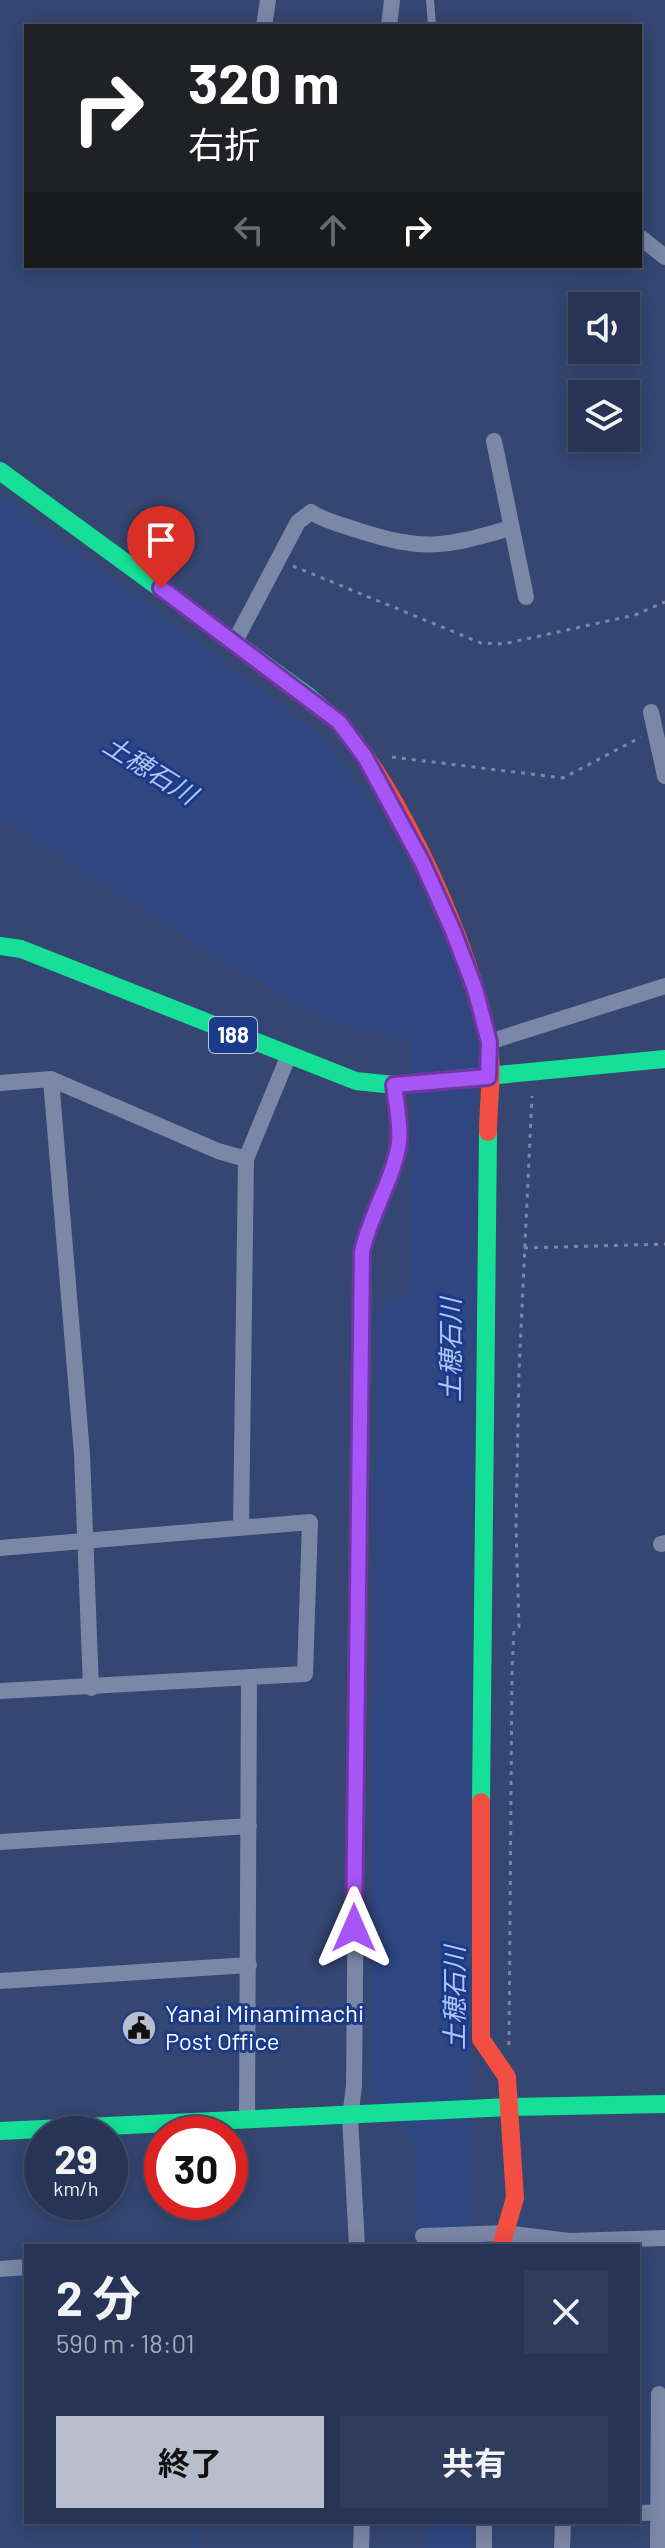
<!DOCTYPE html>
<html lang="ja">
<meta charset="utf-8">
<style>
:root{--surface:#273455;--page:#2f3c5b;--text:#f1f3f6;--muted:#a4aab9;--line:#434f6c;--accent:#b8becd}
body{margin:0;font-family:Barlow,"Noto Sans JP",sans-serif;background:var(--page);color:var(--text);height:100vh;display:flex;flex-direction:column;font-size:30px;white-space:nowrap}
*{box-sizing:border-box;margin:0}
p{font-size:26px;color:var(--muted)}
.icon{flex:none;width:44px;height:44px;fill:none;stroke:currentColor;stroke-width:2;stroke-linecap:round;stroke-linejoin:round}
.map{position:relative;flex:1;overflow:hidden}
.sheet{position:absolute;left:24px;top:2244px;width:616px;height:280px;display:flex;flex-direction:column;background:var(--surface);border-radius:0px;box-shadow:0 4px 20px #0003,0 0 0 2px var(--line)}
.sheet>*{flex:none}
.guide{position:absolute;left:24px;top:24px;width:618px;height:244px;border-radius:0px;box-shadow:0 4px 20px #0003,0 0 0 2px var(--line);background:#202124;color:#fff;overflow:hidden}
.buttons{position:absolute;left:568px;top:292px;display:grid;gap:16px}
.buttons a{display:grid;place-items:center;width:72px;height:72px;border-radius:0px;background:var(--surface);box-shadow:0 4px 20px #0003,0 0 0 2px var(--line);font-size:40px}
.speed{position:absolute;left:24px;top:2116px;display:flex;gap:16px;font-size:40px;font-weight:700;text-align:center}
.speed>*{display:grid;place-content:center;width:104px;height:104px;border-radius:50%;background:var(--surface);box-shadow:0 4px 20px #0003,0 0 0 2px var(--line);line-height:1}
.speed small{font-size:20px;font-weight:400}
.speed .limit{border:12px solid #d22;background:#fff;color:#111}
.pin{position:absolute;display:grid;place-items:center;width:68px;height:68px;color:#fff;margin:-82px -34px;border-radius:50% 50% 50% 0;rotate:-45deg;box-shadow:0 0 8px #0007}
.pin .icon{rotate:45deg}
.me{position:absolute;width:88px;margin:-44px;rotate:0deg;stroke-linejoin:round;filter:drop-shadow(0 0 6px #0008)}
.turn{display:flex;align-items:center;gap:28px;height:168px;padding:0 32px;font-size:36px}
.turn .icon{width:104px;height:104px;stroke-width:2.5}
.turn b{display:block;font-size:56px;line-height:68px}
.lanes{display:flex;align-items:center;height:76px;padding:0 32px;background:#0003;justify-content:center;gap:40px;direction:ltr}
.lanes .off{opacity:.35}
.round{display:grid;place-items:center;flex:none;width:84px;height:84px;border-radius:0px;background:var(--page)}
.headline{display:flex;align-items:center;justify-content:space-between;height:136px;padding:0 32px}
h1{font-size:48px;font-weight:700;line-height:60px}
.button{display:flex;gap:16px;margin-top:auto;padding:16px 32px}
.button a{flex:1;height:92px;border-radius:0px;background:var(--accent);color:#111;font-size:32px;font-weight:700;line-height:92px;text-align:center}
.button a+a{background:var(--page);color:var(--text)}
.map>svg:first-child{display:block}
.water{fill:#2f4680}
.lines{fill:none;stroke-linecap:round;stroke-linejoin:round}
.stream{stroke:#2f4680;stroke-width:5}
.path{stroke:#7b87a6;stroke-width:3;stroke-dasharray:4 6;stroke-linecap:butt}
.lane{stroke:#7b87a6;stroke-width:8}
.street{stroke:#7b87a6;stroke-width:16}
.fast{stroke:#16e098;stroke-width:18}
.jam{stroke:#f24e42;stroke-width:18}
.route-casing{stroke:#6d37a1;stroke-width:20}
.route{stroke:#a855f7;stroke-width:14}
.labels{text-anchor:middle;stroke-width:6;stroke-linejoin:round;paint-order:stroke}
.shield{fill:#1b3b8a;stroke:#bbc4dc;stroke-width:2}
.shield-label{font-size:22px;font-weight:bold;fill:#fff}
.poi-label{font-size:24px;fill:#fff;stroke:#1b3b8a;text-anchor:start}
.water-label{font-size:26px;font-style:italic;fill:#b0c6f4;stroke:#1b3b8a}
</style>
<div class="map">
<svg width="665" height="2548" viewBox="0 0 665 2548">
<rect width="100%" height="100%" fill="#344671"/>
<path class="water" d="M0 496 318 733 385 819 451 953 476 1041 470 2246H418L416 2147 370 2086 376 1309 410 1292 412 1038 361 1031 316 1015 208 952 0 817Z
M424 2522H471V2548H425Z"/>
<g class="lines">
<path class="stream" d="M0 2278 26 2277
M194 2522 196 2548"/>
<path class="path" d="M293 566 481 643 503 644 635 615 665 602
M392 757 563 778 641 737
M524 1248 665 1244
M509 2045 512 1669 514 1631 519 1627 516 1526 519 1371 532 1096"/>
<path class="lane" d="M430 0 432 26"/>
<path class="street" d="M264 26 268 0
M389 26 392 0
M640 237 665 257
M494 441 526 597
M234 643 298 522 311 512C324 521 342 525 357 530 424 552 445 547 511 528
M651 712 665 776
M489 1042 665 986
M51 1079 82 1454 91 1688
M0 1083 51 1079 218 1151 246 1159
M241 1528 246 1159 288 1057
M661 1544 665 1543
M0 1548 310 1522 305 1674 0 1691
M0 1842 249 1826
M0 1981 249 1965
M247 2120 249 1677
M423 2236 506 2233 569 2241 665 2238
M357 2246 350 2117 354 2086 362 1252C370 1214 393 1181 399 1143 401 1125 396 1103 394 1085
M0 2269 26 2267
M638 2513 665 2512
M361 2548 362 2522
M484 2548V2522
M562 2548 563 2522
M658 2548 659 2394"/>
<path class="fast" d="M0 471 308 696 336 720
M0 946 21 949 356 1081 394 1085 665 1059
M481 1802 488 1132
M0 2131 510 2107 665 2104"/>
<path class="jam" d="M336 720C398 783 473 953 488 1040 494 1069 488 1103 488 1132
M481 1802V2039L507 2077 515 2198 501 2246"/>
</g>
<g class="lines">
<g class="route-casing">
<path id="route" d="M161 588 339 722 365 757 422 862 453 931 475 989 489 1042 488 1077 394 1085C396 1103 401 1125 399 1143 393 1181 370 1214 362 1252L354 1928"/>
</g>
<use href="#route" class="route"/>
</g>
<defs>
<g id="civic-disc" transform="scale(1.8)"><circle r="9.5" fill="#b8becd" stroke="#1b3b8a"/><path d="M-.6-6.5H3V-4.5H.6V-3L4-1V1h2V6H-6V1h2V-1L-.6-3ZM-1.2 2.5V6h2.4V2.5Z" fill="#111"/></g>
</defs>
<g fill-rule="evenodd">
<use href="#civic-disc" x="139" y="2028"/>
</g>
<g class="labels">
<rect class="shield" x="209" y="1017" width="48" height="36" rx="6"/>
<g class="shield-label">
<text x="233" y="1043">188</text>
</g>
<g class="poi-label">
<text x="165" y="2022">Yanai Minamimachi<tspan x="165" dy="28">Post Office</tspan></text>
</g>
<g class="water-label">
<text transform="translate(150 770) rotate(32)" y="9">土穂石川</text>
<text transform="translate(451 1350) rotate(-90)" y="9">土穂石川</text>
<text transform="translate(455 1998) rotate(-90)" y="9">土穂石川</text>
</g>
</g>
</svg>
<div class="buttons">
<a><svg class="icon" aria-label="sound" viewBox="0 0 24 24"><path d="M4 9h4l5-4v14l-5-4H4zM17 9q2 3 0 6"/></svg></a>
<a><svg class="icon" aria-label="layers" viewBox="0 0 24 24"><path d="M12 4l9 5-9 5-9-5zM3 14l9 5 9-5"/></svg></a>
</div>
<div class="speed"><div>29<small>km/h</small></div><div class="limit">30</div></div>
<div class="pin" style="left:161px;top:588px;background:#d93025"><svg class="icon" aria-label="arrive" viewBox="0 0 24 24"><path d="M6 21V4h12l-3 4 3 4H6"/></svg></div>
<svg class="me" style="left:354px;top:1928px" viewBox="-20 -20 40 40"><path d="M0-17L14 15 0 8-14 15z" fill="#a855f7" stroke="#fff" stroke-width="4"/></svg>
<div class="guide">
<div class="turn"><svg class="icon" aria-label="right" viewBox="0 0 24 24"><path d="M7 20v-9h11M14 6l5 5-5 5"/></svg><div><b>320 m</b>右折</div></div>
<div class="lanes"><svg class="icon off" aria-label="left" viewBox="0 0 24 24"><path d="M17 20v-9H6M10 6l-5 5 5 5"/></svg><svg class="icon off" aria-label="ahead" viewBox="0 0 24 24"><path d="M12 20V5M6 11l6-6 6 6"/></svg><svg class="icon" aria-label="right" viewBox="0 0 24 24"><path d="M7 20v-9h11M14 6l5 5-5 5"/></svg></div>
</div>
<section class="sheet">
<div class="headline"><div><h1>2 分</h1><p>590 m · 18:01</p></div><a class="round"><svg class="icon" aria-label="close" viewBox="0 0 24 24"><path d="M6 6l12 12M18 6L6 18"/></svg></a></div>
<div class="button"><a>終了</a><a>共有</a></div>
</section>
</div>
